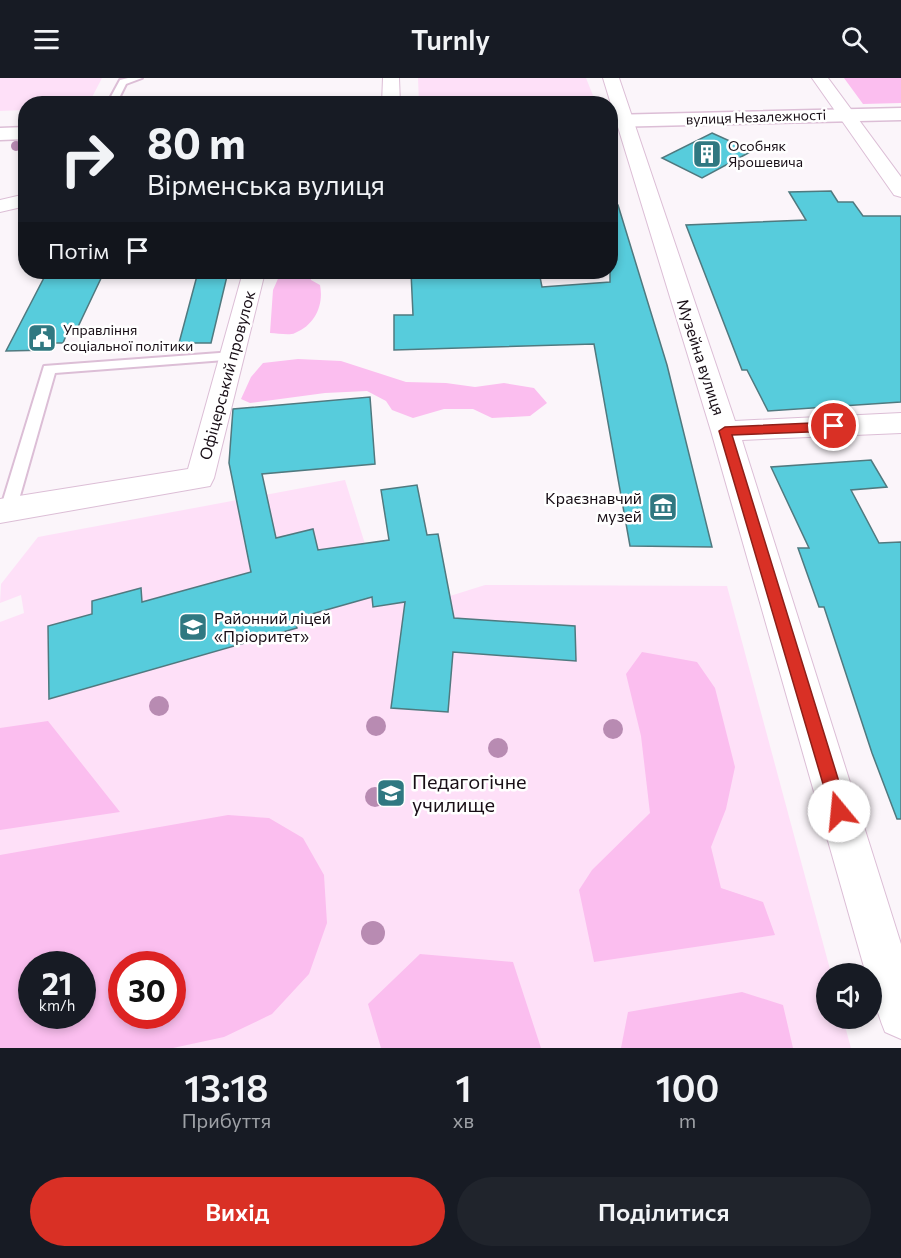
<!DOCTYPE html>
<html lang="uk">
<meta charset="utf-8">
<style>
:root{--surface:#171b24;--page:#20242c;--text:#f1f3f6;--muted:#9ea1a6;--accent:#d93025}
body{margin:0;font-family:Commissioner,sans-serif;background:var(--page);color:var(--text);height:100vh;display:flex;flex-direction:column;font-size:22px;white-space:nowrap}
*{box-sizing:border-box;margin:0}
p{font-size:20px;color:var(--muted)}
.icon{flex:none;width:33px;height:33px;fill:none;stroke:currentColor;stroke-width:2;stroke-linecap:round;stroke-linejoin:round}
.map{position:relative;height:970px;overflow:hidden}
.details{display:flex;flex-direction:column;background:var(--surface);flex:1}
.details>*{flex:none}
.banner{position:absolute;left:18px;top:18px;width:600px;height:183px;border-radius:24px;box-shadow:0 3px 9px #0003;background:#171b24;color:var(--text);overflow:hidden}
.tools{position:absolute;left:816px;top:885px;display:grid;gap:12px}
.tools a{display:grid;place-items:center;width:66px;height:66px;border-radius:50%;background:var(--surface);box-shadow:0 3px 9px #0003;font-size:30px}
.speed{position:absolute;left:18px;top:873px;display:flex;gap:12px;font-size:30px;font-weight:700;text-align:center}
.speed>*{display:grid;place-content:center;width:78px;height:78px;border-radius:50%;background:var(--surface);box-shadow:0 3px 9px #0003;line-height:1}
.speed small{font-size:15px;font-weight:400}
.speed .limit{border:9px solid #d22;background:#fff;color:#111}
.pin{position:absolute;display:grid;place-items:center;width:51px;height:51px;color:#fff;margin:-26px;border:3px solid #fff;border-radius:50%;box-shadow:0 2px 6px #0007}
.me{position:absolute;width:66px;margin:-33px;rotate:343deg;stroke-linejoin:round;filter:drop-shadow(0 0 4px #0008)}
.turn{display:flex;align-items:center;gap:21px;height:126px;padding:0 30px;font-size:27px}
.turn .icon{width:78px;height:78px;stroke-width:2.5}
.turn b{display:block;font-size:42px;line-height:51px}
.then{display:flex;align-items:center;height:57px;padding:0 30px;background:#0003;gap:12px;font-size:22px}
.eta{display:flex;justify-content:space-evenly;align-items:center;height:102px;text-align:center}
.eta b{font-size:36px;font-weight:600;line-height:42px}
.button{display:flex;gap:12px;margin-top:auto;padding:12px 30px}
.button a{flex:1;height:69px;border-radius:36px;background:var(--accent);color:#fff;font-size:24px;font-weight:600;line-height:69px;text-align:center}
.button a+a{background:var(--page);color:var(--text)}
header{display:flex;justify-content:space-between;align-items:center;height:78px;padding:0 30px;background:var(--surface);font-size:27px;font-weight:600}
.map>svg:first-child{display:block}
.built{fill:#fee0f8;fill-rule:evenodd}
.green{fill:#fbbeef;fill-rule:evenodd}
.building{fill:#57ccdc;stroke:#50797f;stroke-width:1.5}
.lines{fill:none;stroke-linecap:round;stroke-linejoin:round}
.lane-casing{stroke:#dcbed6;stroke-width:4}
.street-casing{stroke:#dcbed6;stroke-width:2}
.secondary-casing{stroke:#dcbed6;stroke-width:3}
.lane{fill:#fff;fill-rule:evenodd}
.street{fill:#fff;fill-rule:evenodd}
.secondary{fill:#fff;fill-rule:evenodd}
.tree{fill:#b88bb2}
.route{fill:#d93025;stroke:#8d1f18;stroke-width:1.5}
.labels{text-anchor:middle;stroke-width:5;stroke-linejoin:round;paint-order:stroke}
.far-street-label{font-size:14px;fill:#180e16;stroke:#fff}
.far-poi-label{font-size:14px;fill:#180e16;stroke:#fff;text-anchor:start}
.street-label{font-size:16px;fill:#180e16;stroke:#fff}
.poi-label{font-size:16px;fill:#180e16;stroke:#fff;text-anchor:end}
.near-poi-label{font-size:20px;fill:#180e16;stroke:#fff;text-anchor:start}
</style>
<header><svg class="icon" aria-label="menu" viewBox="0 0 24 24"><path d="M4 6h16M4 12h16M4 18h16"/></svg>Turnly<svg class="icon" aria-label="search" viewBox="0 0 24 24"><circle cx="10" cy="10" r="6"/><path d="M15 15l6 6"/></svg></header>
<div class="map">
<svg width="901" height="970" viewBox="0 0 901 970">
<rect width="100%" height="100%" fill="#fbf5fa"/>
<path class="built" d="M0 0H102L89 25 26 26 25 32 0 33Z
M418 0H586L596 25H419Z
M345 402 365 466 373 529 450 518 485 507 727 508 831 895 826 896V940L843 941 851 970H0V544L24 535 21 517 0 525 1 506 38 459ZM32 886H82V938H32ZM122 886H172V938H122Z"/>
<path class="green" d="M844 0H901V25L863 26Z
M281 194H310L311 202 320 207C324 227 315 247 295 255 289 258 278 255 270 255L273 212Z
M298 281 341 283 406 304 446 305 475 309 504 305 534 310 547 325 530 338 492 340 473 331H444L413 340 392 332 386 323 367 313 325 315 250 325 241 321 251 299 263 285Z
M642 574 697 584 715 610 735 689 726 731 711 769 721 810 763 824 775 857 594 884 579 812 592 792 650 735 641 658 626 596Z
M48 643 120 734 0 752V650Z
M228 737 269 740 303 760 324 797 327 845 309 896 272 936 224 959 173 970H0V777ZM32 886H82V938H32ZM122 886H172V938H122Z
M420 876 513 884 541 970H381L368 926Z
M742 914 783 927 793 970H621L628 934Z"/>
<path class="building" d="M712 55 752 73 702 100 662 80Z
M831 113 838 124H853L863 138H901V324L768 333 747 292H742L686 147 806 142 789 114Z
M618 127 667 287 712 469 630 468 594 266 394 272V237H413L411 194H539L542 209 610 204V128Z
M47 194H104L76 253H68L63 265H53L50 272 6 273Z
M198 194H228L211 265H179Z
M370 319 375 386 262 396 276 460 313 451 318 472 389 462 381 412 417 407 427 457 438 456 454 540 575 548 576 583 453 574 448 634 391 630 405 524 373 529 372 519 294 541 297 550 49 621 48 548 92 536V523L141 510 142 524 251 494 229 385 233 331Z
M871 382 887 409 851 412 879 465 901 464V741H897L872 675 824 529H819L798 470H809L771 389Z"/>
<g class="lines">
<g class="lane-casing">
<path id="lane" d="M128 0H142L126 6 116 26H107L120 2Z
M233 274 238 275 240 278 238 281 55 295 16 432 14 436 8 438 2 436 0 432 44 288Z"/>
</g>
<g class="street-casing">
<path id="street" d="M383 0H399L400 26H382Z
M603 0H619L735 343 901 335V355L742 362 901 866V961L885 954C877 934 872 917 872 896H866L711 353Z
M812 0H828L901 99V119L894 117Z
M26 116V128L0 134V122Z
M243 194H265L214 400 210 408 0 445V421L188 391Z"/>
</g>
<g class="secondary-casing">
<path id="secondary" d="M901 30V42L610 49V37Z
M26 49V61L0 62V50Z"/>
</g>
<use href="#lane" class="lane"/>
<use href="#street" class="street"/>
<use href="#secondary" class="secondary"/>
</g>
<g class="tree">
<circle cx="16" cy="68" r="5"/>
<circle cx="159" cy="628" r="10"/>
<circle cx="376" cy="648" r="10"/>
<circle cx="613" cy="651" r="10"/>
<circle cx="498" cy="670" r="10"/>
<circle cx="375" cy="719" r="10"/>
<circle cx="373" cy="855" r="12"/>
</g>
<path class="route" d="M834 344 840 348 834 353 732 357 848 733 845 739 839 741 833 739 831 733 719 353 725 349Z"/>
<defs>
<g id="building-square" transform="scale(1.5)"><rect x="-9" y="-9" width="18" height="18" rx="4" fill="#307881" stroke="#fff"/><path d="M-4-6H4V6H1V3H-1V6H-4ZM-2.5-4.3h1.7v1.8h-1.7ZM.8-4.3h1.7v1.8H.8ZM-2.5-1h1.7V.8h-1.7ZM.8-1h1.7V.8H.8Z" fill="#fff"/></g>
<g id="civic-square" transform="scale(1.5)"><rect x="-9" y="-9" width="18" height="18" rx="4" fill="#307881" stroke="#fff"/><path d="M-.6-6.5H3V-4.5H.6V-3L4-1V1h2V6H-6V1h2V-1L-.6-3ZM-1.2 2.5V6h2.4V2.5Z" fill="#fff"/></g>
<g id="museum-square" transform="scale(1.5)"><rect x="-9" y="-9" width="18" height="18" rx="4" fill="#307881" stroke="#fff"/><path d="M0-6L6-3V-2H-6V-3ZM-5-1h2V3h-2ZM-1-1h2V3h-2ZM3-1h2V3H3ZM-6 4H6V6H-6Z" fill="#fff"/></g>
<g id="school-square" transform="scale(1.5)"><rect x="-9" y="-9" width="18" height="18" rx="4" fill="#307881" stroke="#fff"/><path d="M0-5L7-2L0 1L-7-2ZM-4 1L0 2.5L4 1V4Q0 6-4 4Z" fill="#fff"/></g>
<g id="university-square" transform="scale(1.5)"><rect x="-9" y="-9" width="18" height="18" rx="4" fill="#307881" stroke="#fff"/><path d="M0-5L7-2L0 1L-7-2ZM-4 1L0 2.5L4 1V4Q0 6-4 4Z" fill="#fff"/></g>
</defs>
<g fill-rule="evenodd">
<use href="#building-square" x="707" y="76"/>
<use href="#civic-square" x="42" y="260"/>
<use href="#museum-square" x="663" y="429"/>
<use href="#school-square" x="193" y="549"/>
<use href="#university-square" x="391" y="715"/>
</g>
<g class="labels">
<g class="far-street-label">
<text transform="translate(756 39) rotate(-2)" y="5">вулиця Незалежності</text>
</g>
<g class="far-poi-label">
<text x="728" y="73">Особняк<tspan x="728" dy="16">Ярошевича</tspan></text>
<text x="63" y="257">Управління<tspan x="63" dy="16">соціальної політики</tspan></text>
</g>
<g class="street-label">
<text transform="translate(701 279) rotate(72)" y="6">Музейна вулиця</text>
<text transform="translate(227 297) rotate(-75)" y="6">Офіцерський провулок</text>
</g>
<g class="poi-label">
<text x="642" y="426">Краєзнавчий<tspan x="642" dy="18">музей</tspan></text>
<text x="214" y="546" text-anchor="start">Районний ліцей<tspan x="214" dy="18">«Пріоритет»</tspan></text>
</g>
<g class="near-poi-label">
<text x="412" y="711">Педагогічне<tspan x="412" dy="23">училище</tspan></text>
</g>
</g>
</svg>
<div class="tools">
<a><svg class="icon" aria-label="sound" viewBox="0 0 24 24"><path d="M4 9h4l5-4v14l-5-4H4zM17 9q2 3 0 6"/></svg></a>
</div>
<div class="speed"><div>21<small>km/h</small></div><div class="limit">30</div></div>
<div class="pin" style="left:834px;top:348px;background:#d93025"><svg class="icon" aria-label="arrive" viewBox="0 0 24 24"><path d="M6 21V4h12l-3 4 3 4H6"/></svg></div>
<svg class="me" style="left:839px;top:733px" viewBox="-20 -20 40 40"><circle r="19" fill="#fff"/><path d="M0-13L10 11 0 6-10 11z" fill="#d93025"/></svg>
<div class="banner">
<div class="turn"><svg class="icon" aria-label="right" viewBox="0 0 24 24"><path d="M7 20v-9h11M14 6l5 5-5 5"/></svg><div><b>80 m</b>Вірменська вулиця</div></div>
<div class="then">Потім<svg class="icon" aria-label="arrive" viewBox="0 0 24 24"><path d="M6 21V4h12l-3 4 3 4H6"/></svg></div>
</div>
</div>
<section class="details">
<div class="eta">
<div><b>13:18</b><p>Прибуття</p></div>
<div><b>1</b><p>хв</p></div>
<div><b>100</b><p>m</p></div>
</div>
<div class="button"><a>Вихід</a><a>Поділитися</a></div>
</section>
